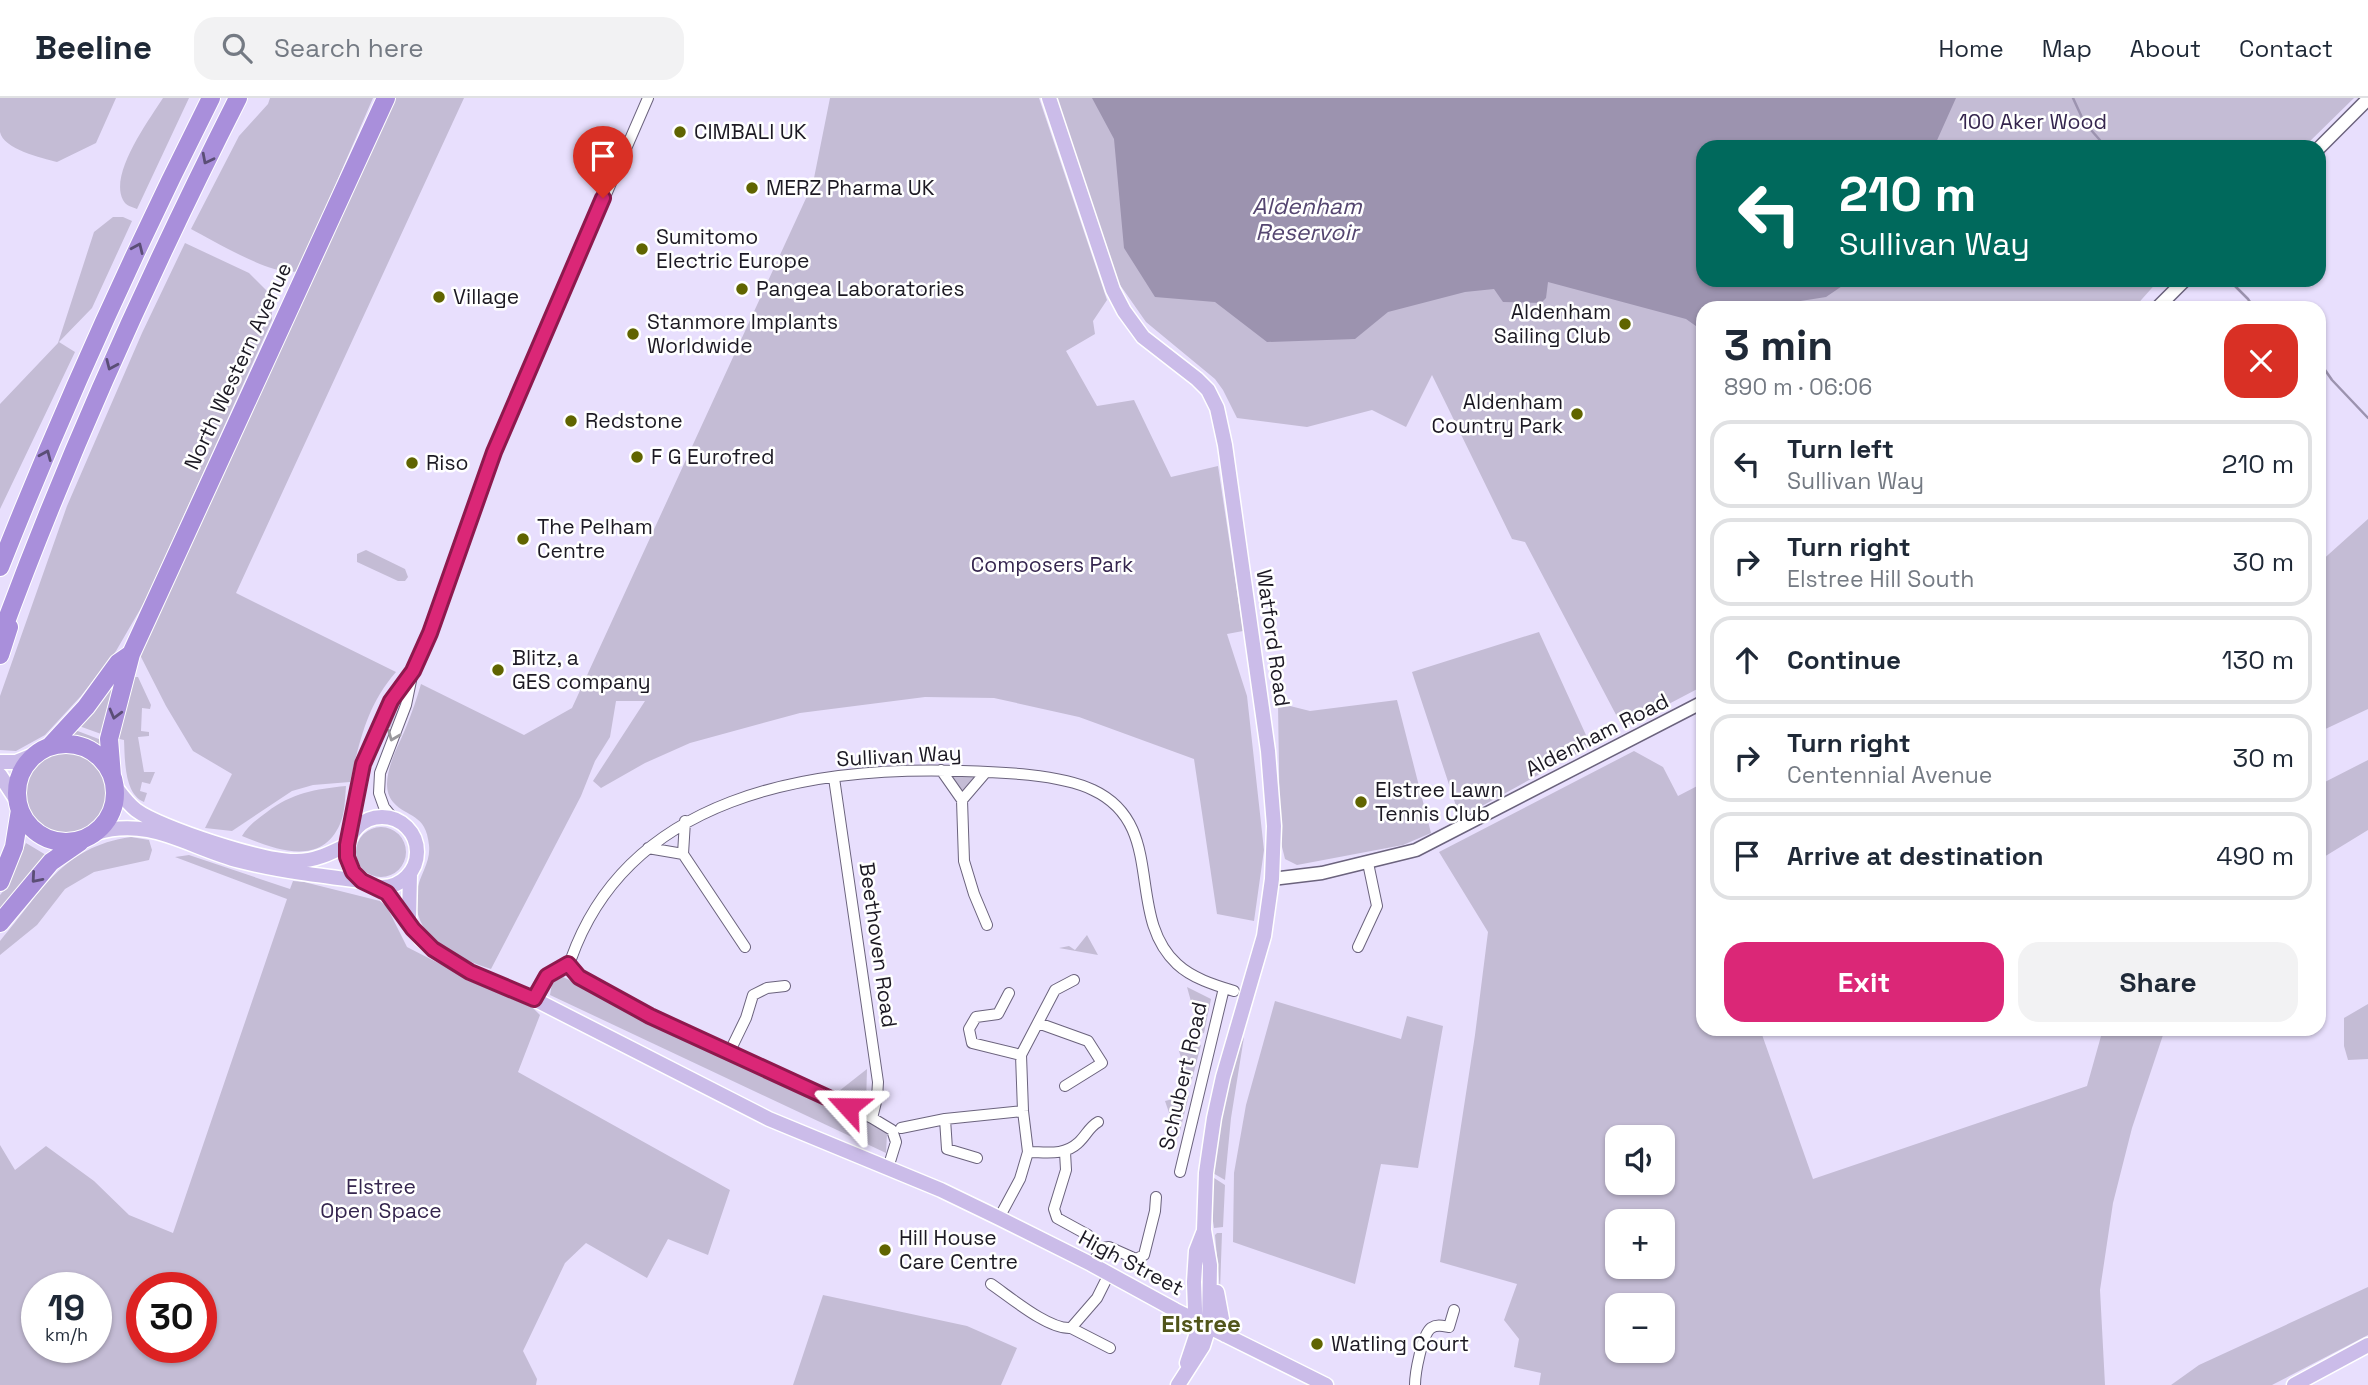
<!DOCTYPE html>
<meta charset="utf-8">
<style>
:root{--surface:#fff;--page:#f2f2f3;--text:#1f2937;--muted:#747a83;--line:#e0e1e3;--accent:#db2777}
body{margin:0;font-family:"Space Grotesk",sans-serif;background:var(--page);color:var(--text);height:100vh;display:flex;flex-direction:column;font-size:26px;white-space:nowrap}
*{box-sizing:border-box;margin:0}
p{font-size:23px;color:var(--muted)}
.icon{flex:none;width:38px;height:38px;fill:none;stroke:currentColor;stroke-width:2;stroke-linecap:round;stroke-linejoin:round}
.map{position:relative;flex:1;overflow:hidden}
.sheet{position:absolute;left:1696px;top:203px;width:630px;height:735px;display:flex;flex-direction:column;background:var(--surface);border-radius:21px;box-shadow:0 2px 5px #0004}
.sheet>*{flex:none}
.guide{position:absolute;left:1696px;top:42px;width:630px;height:147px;border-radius:21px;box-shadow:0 2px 5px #0004;background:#00695c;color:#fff;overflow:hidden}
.tools{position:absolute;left:1605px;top:1027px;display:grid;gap:14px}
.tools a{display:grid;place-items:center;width:70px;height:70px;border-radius:14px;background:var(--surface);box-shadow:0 2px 5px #0004;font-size:35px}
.speed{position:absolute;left:21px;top:1174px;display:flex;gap:14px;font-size:35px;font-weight:700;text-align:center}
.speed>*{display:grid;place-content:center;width:91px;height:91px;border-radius:50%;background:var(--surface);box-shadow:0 2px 5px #0004;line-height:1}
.speed small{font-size:18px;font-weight:400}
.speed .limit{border:10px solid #d22;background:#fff;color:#111}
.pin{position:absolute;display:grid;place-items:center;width:60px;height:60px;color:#fff;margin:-72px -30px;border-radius:50% 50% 50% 0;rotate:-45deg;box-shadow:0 0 7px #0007}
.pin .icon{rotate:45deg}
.me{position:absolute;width:77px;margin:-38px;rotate:294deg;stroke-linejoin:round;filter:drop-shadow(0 0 5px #0008)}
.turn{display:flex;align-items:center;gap:24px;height:147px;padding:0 28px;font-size:32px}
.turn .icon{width:91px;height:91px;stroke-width:2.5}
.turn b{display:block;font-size:49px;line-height:60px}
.round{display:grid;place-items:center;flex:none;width:74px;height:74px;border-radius:21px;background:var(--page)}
.summary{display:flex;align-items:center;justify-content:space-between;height:119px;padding:0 28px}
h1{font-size:42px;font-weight:600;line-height:52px}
.button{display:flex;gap:14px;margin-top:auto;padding:14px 28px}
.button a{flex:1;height:80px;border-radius:21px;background:var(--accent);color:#fff;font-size:28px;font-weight:600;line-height:80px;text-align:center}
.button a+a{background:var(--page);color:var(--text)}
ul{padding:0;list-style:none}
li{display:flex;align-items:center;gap:21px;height:88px;margin:0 14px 10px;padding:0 14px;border:4px solid var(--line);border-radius:21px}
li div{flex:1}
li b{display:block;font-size:26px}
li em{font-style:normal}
header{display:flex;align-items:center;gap:42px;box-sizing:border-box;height:98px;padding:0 35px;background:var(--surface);border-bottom:2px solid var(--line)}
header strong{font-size:33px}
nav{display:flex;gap:38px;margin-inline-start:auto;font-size:24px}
.search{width:490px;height:63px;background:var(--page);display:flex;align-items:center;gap:18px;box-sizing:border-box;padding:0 24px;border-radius:21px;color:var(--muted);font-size:26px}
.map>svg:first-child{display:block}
.green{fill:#c4bcd5;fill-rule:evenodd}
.water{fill:#9c93af}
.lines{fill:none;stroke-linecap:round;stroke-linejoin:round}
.stream{stroke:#9c93af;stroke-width:2.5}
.street-casing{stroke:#6b637d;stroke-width:12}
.secondary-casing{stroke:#6b637d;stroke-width:15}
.primary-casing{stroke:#fff;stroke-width:17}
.highway-casing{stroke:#fff;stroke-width:20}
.street{stroke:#fff;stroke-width:10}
.secondary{stroke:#fff;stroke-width:12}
.primary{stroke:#cbbce9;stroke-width:14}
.highway{stroke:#a98fdb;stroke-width:18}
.oneway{stroke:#5b4e76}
.oneway2{stroke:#99989c}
.route-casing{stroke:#8e194d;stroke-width:18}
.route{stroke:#db2777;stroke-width:12}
.poi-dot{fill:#606400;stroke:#fff;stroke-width:2.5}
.labels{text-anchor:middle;stroke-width:5;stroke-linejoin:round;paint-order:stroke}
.park-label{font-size:21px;fill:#35254e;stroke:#fff}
.poi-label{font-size:21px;fill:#1c1923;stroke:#fff;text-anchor:start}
.street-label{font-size:21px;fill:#1c1923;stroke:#fff}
.water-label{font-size:23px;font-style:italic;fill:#544570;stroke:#fff}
.quarter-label{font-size:24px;font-weight:bold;fill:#51551a;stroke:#fff}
</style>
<header>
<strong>Beeline</strong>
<div class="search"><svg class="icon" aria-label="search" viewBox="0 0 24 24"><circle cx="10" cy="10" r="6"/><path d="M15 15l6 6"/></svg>Search here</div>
<nav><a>Home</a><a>Map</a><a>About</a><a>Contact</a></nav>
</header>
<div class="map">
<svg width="2368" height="1287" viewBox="0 0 2368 1287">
<rect width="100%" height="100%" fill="#e8dffd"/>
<path class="green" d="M0 0H116L96 45 57 64C42 60 3 51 0 34 0 23 0 11 0 0Z
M163 0H189L137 111C132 109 126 108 123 102 109 76 149 22 163 0Z
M270 0H373L298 173C275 180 214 143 191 131L239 38 268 6Z
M394 0H464L236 495 396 574C367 607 360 642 350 684L313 687 292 693 232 733 205 730 232 676 193 653 166 608 140 557Z
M830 0H1039L1107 202 1093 223 1095 236 1066 253 1097 308 1134 302 1171 379 1218 368 1243 533 1227 536 1247 598 1264 752 1254 823 1217 816 1194 661 1079 619 994 600 925 599 800 615 690 645 645 665 601 690 593 683 645 603H616L610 639 595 663 581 698 491 871C456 860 409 838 417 793 420 776 431 764 429 747 426 715 407 720 393 704 376 684 400 646 407 627 412 614 417 600 421 586L524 637 572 610 813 85Z
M1055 0H2354L2304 49H1703V182H2159L2134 210H1703V588L1623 630 1525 444 1512 441 1432 277 1406 329 1372 312 1307 329 1237 320 1223 292 1215 281 1146 224 1118 184Z
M113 119H123L132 123 92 210 59 244 75 254 0 411V306L58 245 94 134Z
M185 145 249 175 272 198V222L145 503 116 553 81 598 45 637 16 653 0 652V598L67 408 142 235Z
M2368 421V611L2319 634V465Z
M366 452 405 471 408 479 405 483H398L357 464V456Z
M1539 534 1591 648 1460 720 1412 574Z
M122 569 104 637 79 628Z
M132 579H138L151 607 150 611 142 610 141 633 149 634V638L138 639 144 674H155L150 686 142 684 140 693 147 695 144 704C124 696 125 661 124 642L115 640Z
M405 592 390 630 384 626 390 612Z
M1397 602 1431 735 1403 747 1297 767 1285 761 1280 741 1278 605 1310 613Z
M75 632 104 643 102 652 72 640Z
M1634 653 1663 669 1678 698 1703 685V931H1760L1813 1081 2087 988 2103 931H2165L2132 1030 2113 1105 2100 1192 2105 1287H1539L1541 1275 1514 1269 1519 1241 1504 1222 1517 1186 1440 1164 1475 937 1488 834 1439 754ZM1617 1040H1662V1085H1617ZM1617 1124H1662V1169H1617ZM1617 1208H1662V1253H1617Z
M26 695a40 40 0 1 1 80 0a40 40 0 1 1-80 0Z
M2368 662V732L2319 762V687Z
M953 677 974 678 975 679 962 695 951 679Z
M346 688C345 700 345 715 340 726 321 770 274 751 242 738 248 728 257 721 267 714 292 695 315 691 346 688Z
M356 754a25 25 0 1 1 50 0a25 25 0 1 1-50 0Z
M131 739 149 742 152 752 149 762 94 774 65 791 37 827 0 857V843C41 795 61 749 131 739Z
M26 745 46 757 0 816V797L6 790Z
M189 757 290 791 293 783 304 784 380 803 387 809 407 849 485 889 527 904 540 917 518 974 730 1092 708 1157 668 1141 647 1180 586 1145 565 1165 523 1253 537 1281 536 1287H0V1047L15 1072 46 1048 94 1083 129 1117 173 1135 287 801 175 759ZM37 1190H96V1250H37ZM142 1190H201V1250H142Z
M1087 837 1098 857 1059 850 1069 848 1075 852Z
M563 879 878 1028 887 1035 886 1055 550 897 552 885Z
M1187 889 1211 901 1204 935 1200 936Z
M1275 903 1401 941 1407 918 1443 928 1418 1070 1381 1066 1355 1186 1233 1144 1234 1075 1246 1007Z
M2368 906V961L2348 962 2344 948V920Z
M1244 939 1231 1020 1225 1082 1211 1074C1219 1028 1225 983 1244 939Z
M1201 947 1190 989 1179 953Z
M867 971 866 1006 839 993Z
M1189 997 1178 1041 1165 1003Z
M1211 1078 1225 1087 1223 1129 1214 1130 1210 1103Z
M1217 1135H1222L1220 1192 1215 1137Z
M2368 1189V1237L2272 1287H2171L2199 1267Z
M823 1197 967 1228 1017 1250 1001 1287H793Z"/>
<path class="water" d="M1092 0H1956L1934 49H1703V182H1851L1826 199 1788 205 1782 210H1703V233L1686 221 1548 184 1546 200 1541 205 1503 204 1494 191 1465 194 1388 214 1355 241 1267 244 1215 204 1155 199 1124 150 1114 41Z"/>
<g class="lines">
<path class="stream" d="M2073 0 2084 24 2106 49
M2229 182 2248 201 2254 210
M2319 269H2323L2332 282 2368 320"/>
<g class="street-casing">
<path id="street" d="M941 672 962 702 964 763 974 796 987 827
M834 680 878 984 877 1000 872 1020
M962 702 986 674
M392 719 384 709 379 695 380 675 406 607 413 573 431 535 494 354 648 0
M685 723 683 756 745 849
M351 737C353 719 354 700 358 682 366 647 388 600 413 574
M648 750 683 756
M1358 849 1377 808 1368 765
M568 866 579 879 650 918 872 1020 892 1032 896 1044 888 1070
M1009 895 998 916 976 919 969 931 972 945 1021 957
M534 901 547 878 568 866 571 861C629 698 809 668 962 673 999 674 1060 676 1093 692 1168 727 1124 817 1177 866 1192 880 1214 887 1234 893
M1038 925 1088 943 1102 965 1065 988
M729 955 746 920 753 897 767 890 785 888
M945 1021 947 1051 977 1060
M901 1030 945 1021 1023 1013
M1028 1054C1046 1054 1064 1058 1078 1045 1086 1038 1089 1029 1098 1024
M1065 1054 1066 1072 1054 1111 1057 1120 1088 1137
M1180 1074 1224 890
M999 1120 1020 1081 1028 1054 1023 1013 1021 957 1055 892 1074 882
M1091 1166 1103 1150 1109 1149 1136 1161 1144 1157 1155 1113 1156 1099
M991 1186C1010 1199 1049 1232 1071 1230L1097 1200 1109 1176
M1071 1230 1110 1250
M1415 1287C1415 1275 1422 1237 1431 1230 1437 1226 1443 1228 1449 1229L1454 1212"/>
</g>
<g class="secondary-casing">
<path id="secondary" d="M2319 50 2368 1
M2157 210 2185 182
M1272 781 1322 775 1416 752 1703 604"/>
</g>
<g class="primary-casing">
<path id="primary" d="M1049 0 1113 192 1124 213 1143 239 1197 281 1208 292 1217 310 1225 347 1268 653 1274 728 1272 781 1264 838 1223 979 1214 1020 1206 1075 1204 1132 1210 1167 1209 1229 1203 1248 1178 1287
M0 664H16L38 655
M0 677 19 706
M114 687C121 696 127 705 136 712 160 730 265 764 296 763 315 763 331 755 347 747
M347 754a35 35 0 1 1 70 0a35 35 0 1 1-70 0Z
M96 735C150 718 189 750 240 763 280 773 321 778 362 783
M380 790 395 805 421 841 433 851 470 874 534 901 769 1021 941 1092 999 1120 1091 1166 1175 1212 1326 1287
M409 822 410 776
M1217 1194 1225 1237
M1187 1265 1196 1238 1194 1184 1196 1153 1203 1135
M2294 1287 2368 1247"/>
</g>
<g class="highway-casing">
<path id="highway" d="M0 469C63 310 134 153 211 0
M0 540C68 355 149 176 238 0
M0 557 9 529
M17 695a49 49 0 1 1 98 0a49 49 0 1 1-98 0Z
M49 649 86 609 118 565 131 556
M112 678 109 641 131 556 386 0
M0 784 14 749 20 712
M0 825 51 764 80 744"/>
</g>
<use href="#street" class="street"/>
<use href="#secondary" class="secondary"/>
<use href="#primary" class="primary"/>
<use href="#highway" class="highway"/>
</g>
<defs><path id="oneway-chevron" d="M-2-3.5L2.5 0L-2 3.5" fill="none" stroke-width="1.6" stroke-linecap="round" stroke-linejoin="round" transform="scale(1.75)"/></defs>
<g class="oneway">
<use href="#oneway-chevron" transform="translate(207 61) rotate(117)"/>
<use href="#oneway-chevron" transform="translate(138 150) rotate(-66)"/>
<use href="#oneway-chevron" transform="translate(111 267) rotate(114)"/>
<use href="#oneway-chevron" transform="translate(46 357) rotate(-67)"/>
<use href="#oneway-chevron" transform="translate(115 616) rotate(105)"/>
<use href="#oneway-chevron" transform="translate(36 780) rotate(131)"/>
</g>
<use class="oneway2" href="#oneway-chevron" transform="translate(393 638) rotate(112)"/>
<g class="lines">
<g class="route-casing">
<path id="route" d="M603 100 494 354 430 535 413 573 391 603 363 666 347 747V759L353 774 362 783 387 795 413 831 433 851 470 874 534 901 547 878 568 866 579 879 650 918 848 1009"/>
</g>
<use href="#route" class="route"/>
</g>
<g class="poi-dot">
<circle cx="680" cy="34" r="7"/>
<circle cx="752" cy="90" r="7"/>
<circle cx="642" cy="151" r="7"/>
<circle cx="742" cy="191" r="7"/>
<circle cx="439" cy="199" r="7"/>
<circle cx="1625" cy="226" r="7"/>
<circle cx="633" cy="236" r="7"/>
<circle cx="1577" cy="316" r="7"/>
<circle cx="571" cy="323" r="7"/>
<circle cx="637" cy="359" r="7"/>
<circle cx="412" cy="365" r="7"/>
<circle cx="523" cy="441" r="7"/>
<circle cx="498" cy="572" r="7"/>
<circle cx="1361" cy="704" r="7"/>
<circle cx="885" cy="1152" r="7"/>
<circle cx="1317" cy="1246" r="7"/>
</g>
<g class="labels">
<g class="park-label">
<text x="2033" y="31">100 Aker Wood</text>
<text x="1052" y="474">Composers Park</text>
<text x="381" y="1096">Elstree<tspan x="381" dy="24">Open Space</tspan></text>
</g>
<g class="poi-label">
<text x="694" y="41">CIMBALI UK</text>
<text x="766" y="97">MERZ Pharma UK</text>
<text x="656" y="146">Sumitomo<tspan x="656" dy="24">Electric Europe</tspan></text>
<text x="756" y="198">Pangea Laboratories</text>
<text x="453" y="206">Village</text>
<text x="1611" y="221" text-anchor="end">Aldenham<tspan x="1611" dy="24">Sailing Club</tspan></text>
<text x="647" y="231">Stanmore Implants<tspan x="647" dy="24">Worldwide</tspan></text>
<text x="1563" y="311" text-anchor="end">Aldenham<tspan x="1563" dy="24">Country Park</tspan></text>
<text x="585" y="330">Redstone</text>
<text x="651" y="366">F G Eurofred</text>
<text x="426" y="372">Riso</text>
<text x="537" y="436">The Pelham<tspan x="537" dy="24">Centre</tspan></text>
<text x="512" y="567">Blitz, a<tspan x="512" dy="24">GES company</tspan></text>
<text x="1375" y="699">Elstree Lawn<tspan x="1375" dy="24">Tennis Club</tspan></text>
<text x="899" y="1147">Hill House<tspan x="899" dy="24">Care Centre</tspan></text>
<text x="1331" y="1253">Watling Court</text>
</g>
<g class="street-label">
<text transform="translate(238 268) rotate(-65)" y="7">North Western Avenue</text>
<text transform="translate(1273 540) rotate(82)" y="7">Watford Road</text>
<text transform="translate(1597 637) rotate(-27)" y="7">Aldenham Road</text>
<text transform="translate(899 658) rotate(-3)" y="7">Sullivan Way</text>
<text transform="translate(878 847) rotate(82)" y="7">Beethoven Road</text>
<text transform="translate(1183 978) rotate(-77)" y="7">Schubert Road</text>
<text transform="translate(1131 1165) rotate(28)" y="7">High Street</text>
</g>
<g class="water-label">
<text x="1307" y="116">Aldenham<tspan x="1307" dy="26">Reservoir</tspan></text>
</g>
<g class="quarter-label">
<text x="1201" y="1234">Elstree</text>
</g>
</g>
</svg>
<div class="tools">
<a><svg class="icon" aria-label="sound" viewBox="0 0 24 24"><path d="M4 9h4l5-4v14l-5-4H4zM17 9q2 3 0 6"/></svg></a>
<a>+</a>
<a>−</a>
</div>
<div class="speed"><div>19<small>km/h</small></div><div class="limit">30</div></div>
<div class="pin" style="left:603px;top:100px;background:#d93025"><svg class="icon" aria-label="arrive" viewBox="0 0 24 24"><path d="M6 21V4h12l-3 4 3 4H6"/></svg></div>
<svg class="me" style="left:848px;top:1009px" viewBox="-20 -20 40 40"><path d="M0-17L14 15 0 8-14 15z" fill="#db2777" stroke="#fff" stroke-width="4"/></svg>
<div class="guide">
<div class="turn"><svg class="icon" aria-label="left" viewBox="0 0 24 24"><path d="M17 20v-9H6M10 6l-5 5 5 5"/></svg><div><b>210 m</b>Sullivan Way</div></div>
</div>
<section class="sheet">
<div class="summary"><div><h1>3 min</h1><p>890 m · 06:06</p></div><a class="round" style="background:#d93025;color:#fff"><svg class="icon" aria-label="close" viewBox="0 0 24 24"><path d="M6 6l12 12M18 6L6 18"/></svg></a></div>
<ul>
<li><svg class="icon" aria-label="left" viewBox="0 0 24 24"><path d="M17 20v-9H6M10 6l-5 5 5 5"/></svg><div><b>Turn left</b><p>Sullivan Way</p></div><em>210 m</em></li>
<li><svg class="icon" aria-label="right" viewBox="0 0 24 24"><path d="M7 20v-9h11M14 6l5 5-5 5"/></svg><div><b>Turn right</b><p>Elstree Hill South</p></div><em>30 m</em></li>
<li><svg class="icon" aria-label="ahead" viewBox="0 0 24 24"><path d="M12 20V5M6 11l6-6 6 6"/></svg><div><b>Continue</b></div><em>130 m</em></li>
<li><svg class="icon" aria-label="right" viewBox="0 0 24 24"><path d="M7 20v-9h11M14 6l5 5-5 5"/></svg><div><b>Turn right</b><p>Centennial Avenue</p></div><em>30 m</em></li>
<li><svg class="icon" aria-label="arrive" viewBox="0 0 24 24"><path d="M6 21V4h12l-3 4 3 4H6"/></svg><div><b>Arrive at destination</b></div><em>490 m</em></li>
</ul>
<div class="button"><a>Exit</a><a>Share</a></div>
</section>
</div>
